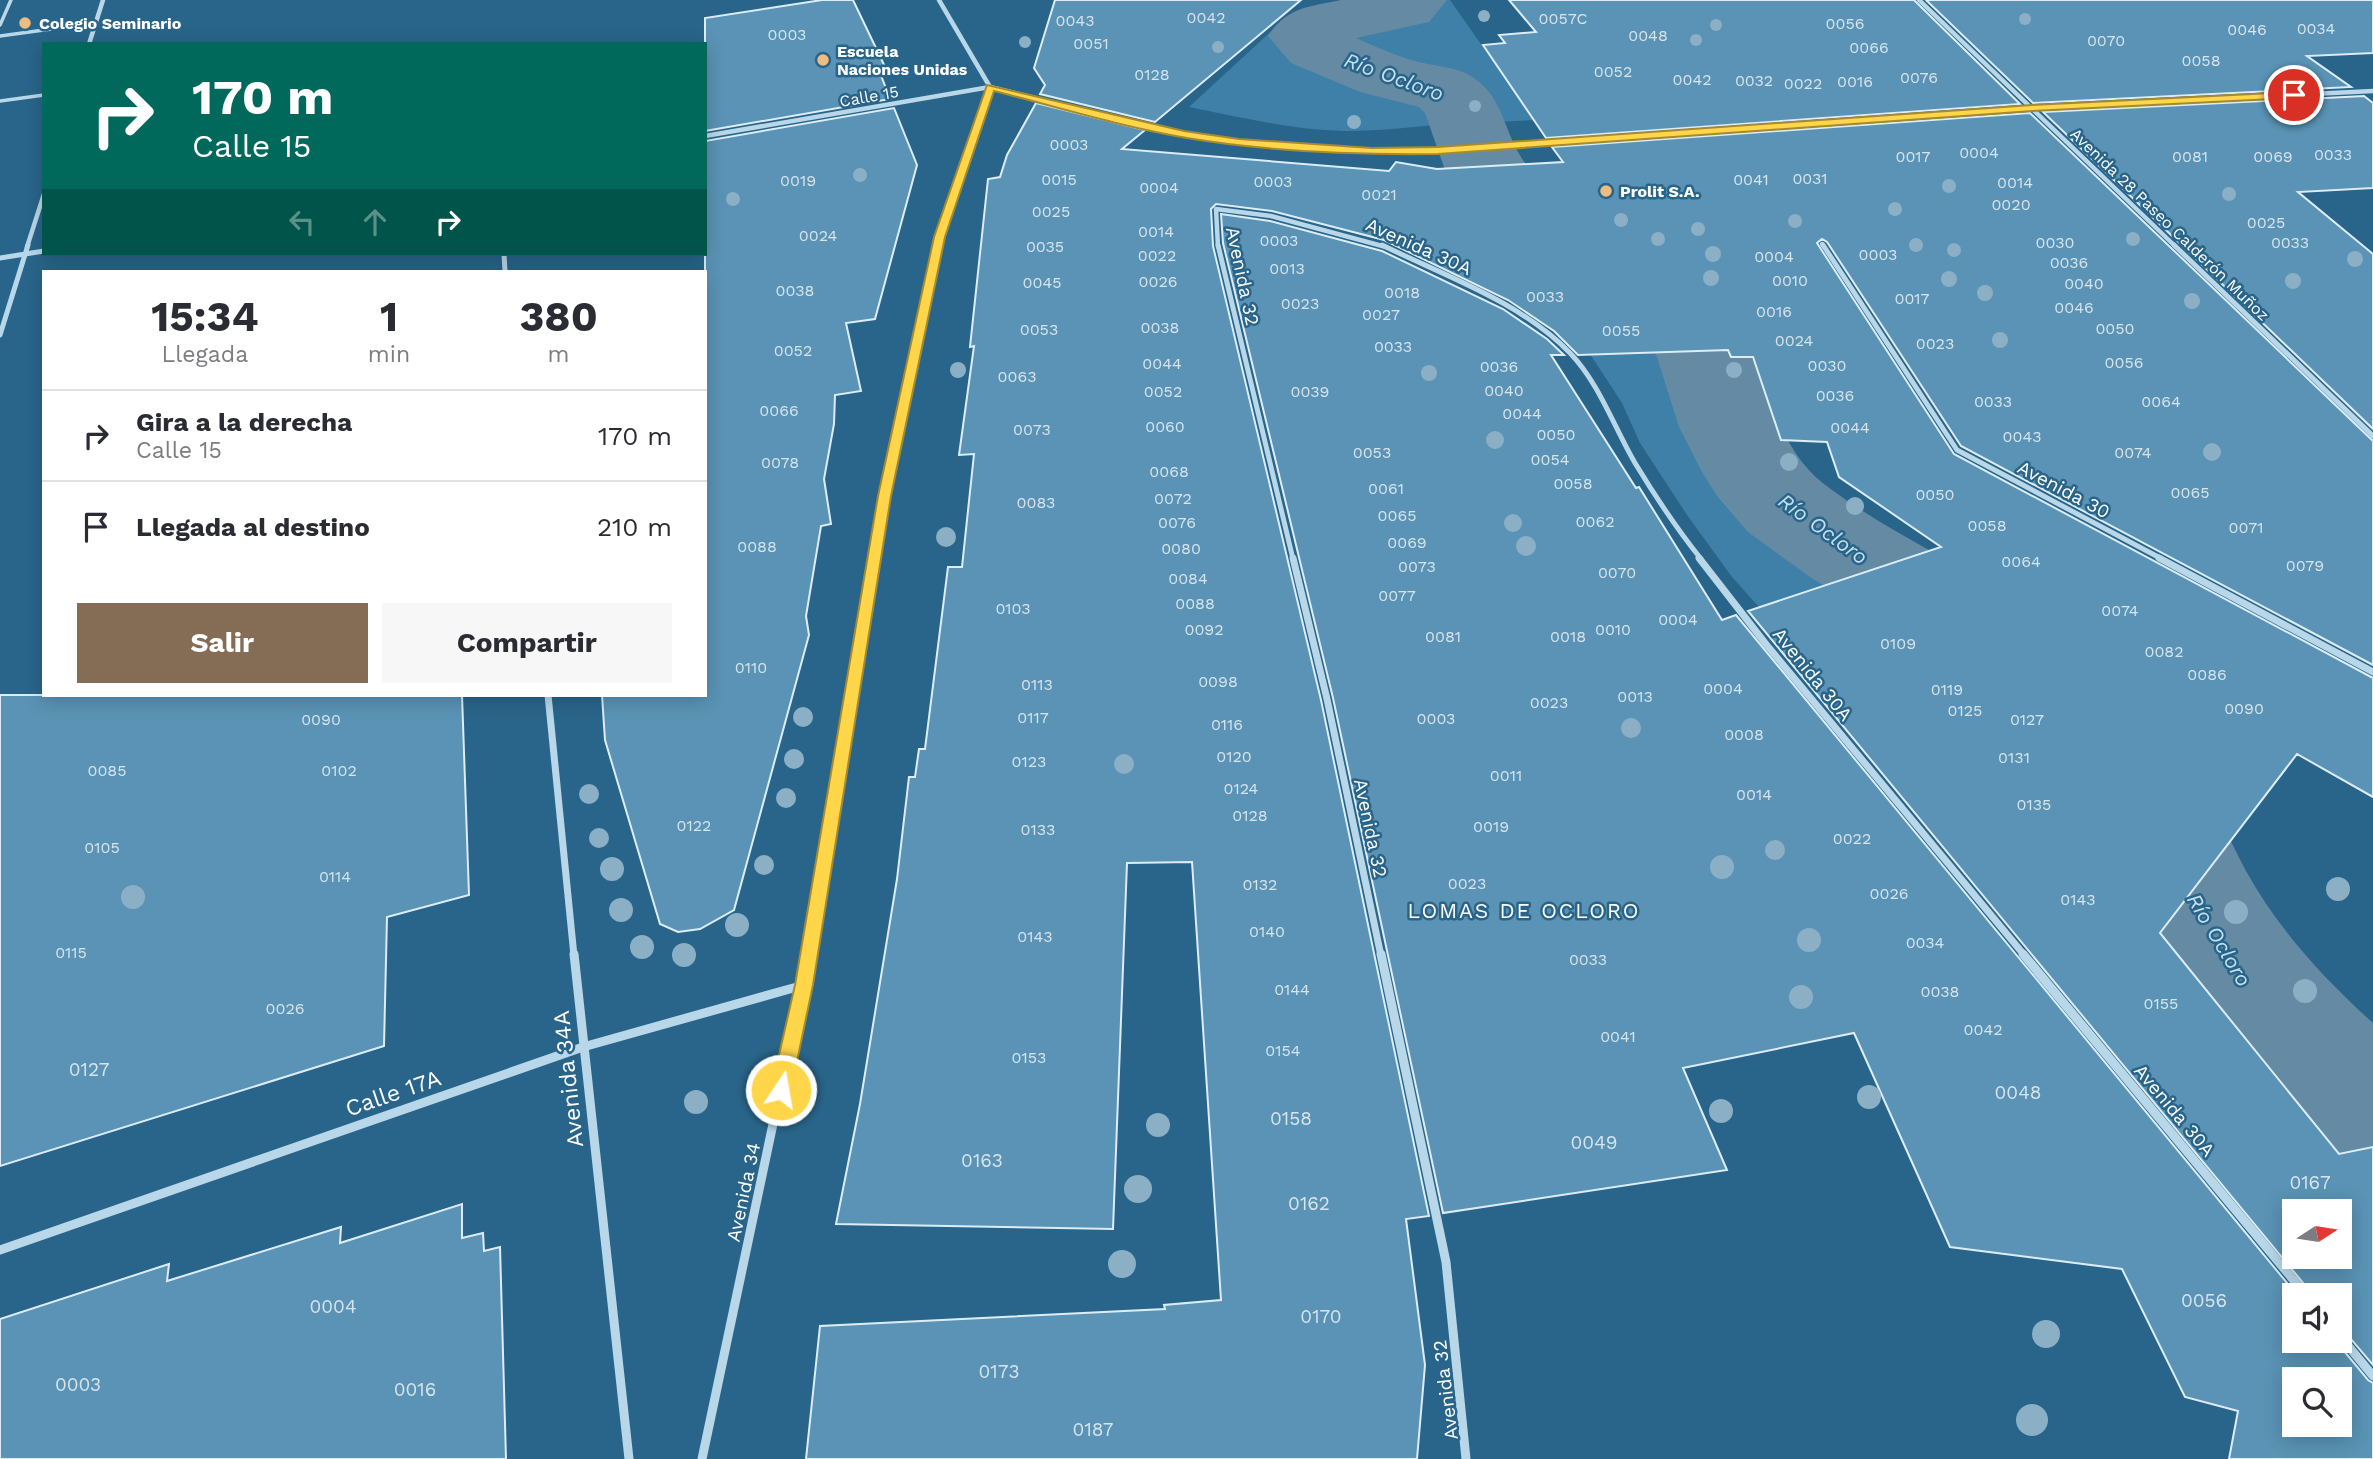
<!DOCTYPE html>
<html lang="es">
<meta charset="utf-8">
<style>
:root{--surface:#fff;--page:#f7f7f7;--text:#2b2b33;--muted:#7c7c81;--line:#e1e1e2;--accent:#846c55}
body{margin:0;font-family:"Work Sans",sans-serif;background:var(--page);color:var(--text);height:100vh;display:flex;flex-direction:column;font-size:26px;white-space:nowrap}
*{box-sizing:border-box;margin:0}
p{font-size:23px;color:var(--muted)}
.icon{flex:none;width:38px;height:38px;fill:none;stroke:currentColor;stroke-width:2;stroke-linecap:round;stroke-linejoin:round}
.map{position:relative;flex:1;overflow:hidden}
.sheet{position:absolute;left:42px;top:270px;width:665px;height:427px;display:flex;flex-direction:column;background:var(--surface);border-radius:0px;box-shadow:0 4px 18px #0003}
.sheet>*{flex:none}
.guide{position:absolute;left:42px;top:42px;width:665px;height:214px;border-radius:0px;box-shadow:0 4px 18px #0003;background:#00695c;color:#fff;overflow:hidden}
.needle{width:46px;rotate:78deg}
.controls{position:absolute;left:2282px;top:1199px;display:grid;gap:14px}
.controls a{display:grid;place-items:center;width:70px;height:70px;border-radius:0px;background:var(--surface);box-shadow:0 4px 18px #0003;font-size:35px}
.pin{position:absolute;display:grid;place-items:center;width:60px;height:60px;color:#fff;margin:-30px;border:4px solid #fff;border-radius:50%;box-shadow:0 2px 7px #0007}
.me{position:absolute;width:77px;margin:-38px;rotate:12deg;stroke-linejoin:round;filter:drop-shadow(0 0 5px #0008)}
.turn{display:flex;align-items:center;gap:24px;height:147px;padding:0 35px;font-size:32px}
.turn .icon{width:91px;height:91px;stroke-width:2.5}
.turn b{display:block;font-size:49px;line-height:60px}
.lanes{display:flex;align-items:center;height:66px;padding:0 35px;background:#0003;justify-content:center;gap:35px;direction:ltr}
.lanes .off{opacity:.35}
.eta{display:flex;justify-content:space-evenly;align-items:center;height:119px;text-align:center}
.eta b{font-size:42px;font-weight:700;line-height:49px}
.primary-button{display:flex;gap:14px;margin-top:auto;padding:14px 35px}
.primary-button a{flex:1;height:80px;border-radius:0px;background:var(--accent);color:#fff;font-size:28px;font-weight:700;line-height:80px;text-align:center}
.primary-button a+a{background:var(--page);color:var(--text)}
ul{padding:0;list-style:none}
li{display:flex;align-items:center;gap:21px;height:91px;padding:0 35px;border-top:2px solid var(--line)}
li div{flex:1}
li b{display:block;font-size:26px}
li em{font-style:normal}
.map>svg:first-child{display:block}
.green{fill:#3e80a7}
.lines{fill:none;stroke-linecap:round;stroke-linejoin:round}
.river{fill:#658ba4;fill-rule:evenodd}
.building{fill:#5a93b5;stroke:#dcedf7;stroke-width:2;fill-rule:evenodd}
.service{stroke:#b8d7e9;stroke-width:3.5}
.minor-far3{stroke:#b8d7e9;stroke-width:4.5}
.minor-far2{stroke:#b8d7e9;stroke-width:5}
.minor-far1{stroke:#b8d7e9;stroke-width:7}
.minor{stroke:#b8d7e9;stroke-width:9}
.tree{fill:#8bb0c6}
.route{fill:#ffd54a;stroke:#a68a30;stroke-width:2}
.poi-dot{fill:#f0bb7f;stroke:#29658a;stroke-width:2.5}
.labels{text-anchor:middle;stroke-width:5;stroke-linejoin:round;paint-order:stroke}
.number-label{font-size:16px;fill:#d6e4ec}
.far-poi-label{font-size:16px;font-weight:bold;fill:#fff;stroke:#29658a;text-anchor:start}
.far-street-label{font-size:16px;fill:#fff;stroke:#29658a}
.street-label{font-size:19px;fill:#fff;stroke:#29658a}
.near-number-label{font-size:19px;fill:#d6e4ec}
.water-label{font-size:21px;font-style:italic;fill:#c4e0f0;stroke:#29658a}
.neighbourhood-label{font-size:21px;letter-spacing:2px;fill:#fff;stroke:#29658a}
.near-street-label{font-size:23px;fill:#fff;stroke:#29658a}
</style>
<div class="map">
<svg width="2373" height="1459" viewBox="0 0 2373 1459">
<rect width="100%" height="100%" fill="#29658a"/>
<path class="green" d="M1436 0H1450L1534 120 1495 122C1490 113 1484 101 1477 94 1450 65 1373 76 1341 38L1356 28 1410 17Z
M1280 23 1307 52 1343 71 1389 87 1430 95 1451 108 1452 123C1416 127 1380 131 1344 131 1292 130 1240 117 1189 107Z
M1675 352 1711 451 1726 477 1802 545 1846 579 1759 607 1732 577 1687 515 1640 443 1622 403 1590 354Z"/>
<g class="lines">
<path class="river" d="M1341 0H1447L1429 22 1356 38C1374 46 1392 54 1411 60 1430 66 1458 66 1474 78 1509 102 1503 145 1536 175 1588 221 1668 242 1712 296 1727 314 1741 337 1752 358 1774 403 1782 451 1824 484 1900 542 1992 578 2071 632 2100 652 2127 670 2150 697 2194 747 2215 813 2246 871 2278 929 2324 979 2373 1023V1194L2319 1173 2233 1083 2183 1014 2151 954 2082 794 2066 765 2035 729 1943 659 1810 577 1748 532 1717 496 1702 472 1679 427 1657 357 1640 327 1615 304 1584 282 1545 259 1481 213 1445 170 1425 113 1419 107 1360 92 1291 63 1268 36C1287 7 1308 7 1341 0Z"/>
</g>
<path class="building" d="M822 0H853L886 69 879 70 890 99 705 131V18Z
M1055 0H1301L1155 122 1040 94 1045 85 1034 68Z
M1509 0H1914L2020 104 1546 138 1483 45 1505 43 1499 35 1536 32Z
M1926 0H2373V53L2307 56 2351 87 2033 103Z
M2364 96 2373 103V188L2298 192 2373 254V429L2043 112Z
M1036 103 1145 130 1122 149 1389 171 1396 162 1437 169 1563 162 1552 147 2030 113 2373 441V665L1961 446 1827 242 1822 239 1817 243 1954 454 2373 678V797L2297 754 2160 933 2339 1154 2373 1147V1365L2345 1332 2340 1329V1295H2313L1748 611 1941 547 1839 477 1827 442 1781 440 1753 357H1731L1728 350 1578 355 1554 331 1508 300 1384 240 1272 211 1216 204 1211 209 1213 246 1321 700 1429 1216 1406 1219 1425 1365 1417 1459H806L820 1326 1165 1309 1164 1305 1221 1300 1192 862 1127 863 1113 1229 836 1224 860 1104 897 879 909 777H915L919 749H925L948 567H962L974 454 959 455 974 346 970 347 988 179 1000 177 1007 155ZM2294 1211H2340V1256H2294Z
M894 108 917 165 875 319 846 323 861 391 835 395 834 424 824 479 831 524 821 526 806 616 809 635 734 910 700 929 678 932 660 924 605 740 602 695H705V141Z
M1221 214 1270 221 1382 251 1503 309 1547 339 1564 355H1551L1636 488 1639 487 1722 620 1736 615 2297 1295H2294V1340H2335L2368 1380 2373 1383V1459H2229L2238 1411 2185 1397 2122 1269 1950 1247 1854 1033 1683 1068 1727 1170 1443 1213 1333 698 1223 243ZM2294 1379H2340V1424H2294Z
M0 695H462L469 895 387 917 384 1046 0 1166Z
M462 1204V1238L483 1233 484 1251 500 1247 506 1459H0V1319L169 1264 167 1281 341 1227 340 1243Z"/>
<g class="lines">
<path class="service" d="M0 25 11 0
M0 36 95 23
M0 101 44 95"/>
<path class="minor-far3" d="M1919 0 2176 247
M89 44 103 0
M705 136 990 87 1184 134 1239 142 1313 149 1439 150 2032 108 2373 91
M1822 244 1824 247
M27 247 44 194
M937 247 990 87 939 0
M1218 247 1216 209 1271 216 1386 247"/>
<path class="minor-far2" d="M1218 245 1293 559
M1382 245C1445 276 1521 302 1570 353 1599 383 1614 427 1635 463 1655 496 1677 529 1701 559
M1823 245 1957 450 2162 559
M2174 245 2373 436
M504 254 505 271
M0 258 44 251
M0 335 28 245
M875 559 885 496 937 245"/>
<path class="minor-far1" d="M1293 558 1327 699 1381 956
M1699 558 1765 643 2025 956
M2159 558 2373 672
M548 695 574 956
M809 956 875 558"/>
<path class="minor" d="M574 954 629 1459
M1381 954 1446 1262 1466 1459
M2023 954 2306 1295
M0 1250 583 1047 804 985
M2340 1336 2373 1376
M702 1459 809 954"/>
</g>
<g class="tree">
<circle cx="1484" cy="16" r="6"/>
<circle cx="2025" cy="19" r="6"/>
<circle cx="1716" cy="25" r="6"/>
<circle cx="1696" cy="40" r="6"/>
<circle cx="1025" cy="42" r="6"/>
<circle cx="1218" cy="47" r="6"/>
<circle cx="1475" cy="106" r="6"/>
<circle cx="1354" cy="122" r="7"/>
<circle cx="860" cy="175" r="7"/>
<circle cx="1949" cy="186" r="7"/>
<circle cx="2229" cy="194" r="7"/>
<circle cx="733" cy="199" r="7"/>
<circle cx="1895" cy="209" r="7"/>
<circle cx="1621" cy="220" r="7"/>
<circle cx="1795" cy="221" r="7"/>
<circle cx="1698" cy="229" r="7"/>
<circle cx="1658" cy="239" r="7"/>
<circle cx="2133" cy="239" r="7"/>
<circle cx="1916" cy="245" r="7"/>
<circle cx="1954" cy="250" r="7"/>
<circle cx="1713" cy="254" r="8"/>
<circle cx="2355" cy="259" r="8"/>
<circle cx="1711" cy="278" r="8"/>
<circle cx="1949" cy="279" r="8"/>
<circle cx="2293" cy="281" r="8"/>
<circle cx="1985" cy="293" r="8"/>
<circle cx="2192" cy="301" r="8"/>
<circle cx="2000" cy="340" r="8"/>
<circle cx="958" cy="370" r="8"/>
<circle cx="1734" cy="370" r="8"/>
<circle cx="1429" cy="373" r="8"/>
<circle cx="1495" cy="440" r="9"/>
<circle cx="2212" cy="452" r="9"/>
<circle cx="1789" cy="462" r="9"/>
<circle cx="1855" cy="506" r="9"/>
<circle cx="1513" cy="523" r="9"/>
<circle cx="946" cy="537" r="10"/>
<circle cx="1526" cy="546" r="10"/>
<circle cx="803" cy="717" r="10"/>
<circle cx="1631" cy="728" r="10"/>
<circle cx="794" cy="759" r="10"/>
<circle cx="1124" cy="764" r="10"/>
<circle cx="589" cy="794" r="10"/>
<circle cx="786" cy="798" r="10"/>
<circle cx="599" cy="838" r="10"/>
<circle cx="1775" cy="850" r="10"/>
<circle cx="764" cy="865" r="10"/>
<circle cx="1722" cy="867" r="12"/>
<circle cx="612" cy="869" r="12"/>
<circle cx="2338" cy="889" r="12"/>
<circle cx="133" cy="897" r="12"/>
<circle cx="621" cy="910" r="12"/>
<circle cx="2236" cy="912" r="12"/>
<circle cx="737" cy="925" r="12"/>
<circle cx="1809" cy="940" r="12"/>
<circle cx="642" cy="947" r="12"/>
<circle cx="684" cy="955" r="12"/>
<circle cx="2305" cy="991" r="12"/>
<circle cx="1801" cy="997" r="12"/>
<circle cx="1869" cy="1097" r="12"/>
<circle cx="696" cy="1102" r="12"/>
<circle cx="1721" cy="1111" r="12"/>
<circle cx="1158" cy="1125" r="12"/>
<circle cx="1138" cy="1189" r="14"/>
<circle cx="1122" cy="1264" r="14"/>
<circle cx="2046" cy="1334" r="14"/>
<circle cx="2032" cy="1420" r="16"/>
</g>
<path class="route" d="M987 85 1184 131 1239 139 1372 148 1438 147 2032 105 2294 92 2299 95 2294 98 2032 111 1438 154C1355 155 1270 152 1187 138 1122 127 1058 107 994 91L945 237 891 496 813 985 791 1090 788 1097 781 1099 774 1097 771 1090 795 985 878 496 934 237Z"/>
<g class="poi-dot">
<circle cx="25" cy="23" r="7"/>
<circle cx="823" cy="60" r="7"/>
<circle cx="1606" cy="191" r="7"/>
</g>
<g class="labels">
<g class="number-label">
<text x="1206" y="23">0042</text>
<text x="1563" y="24">0057C</text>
<text x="1075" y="26">0043</text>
<text x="1845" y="29">0056</text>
<text x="2316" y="34">0034</text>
<text x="2247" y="35">0046</text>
<text x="787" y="40">0003</text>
<text x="1648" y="41">0048</text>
<text x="2106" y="46">0070</text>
<text x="1091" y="49">0051</text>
<text x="1869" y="53">0066</text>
<text x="2201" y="66">0058</text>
<text x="1613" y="77">0052</text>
<text x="1152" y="80">0128</text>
<text x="1919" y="83">0076</text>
<text x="1692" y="85">0042</text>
<text x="1754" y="86">0032</text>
<text x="1855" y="87">0016</text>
<text x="1803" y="89">0022</text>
<text x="1069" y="150">0003</text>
<text x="1979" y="158">0004</text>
<text x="2333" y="160">0033</text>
<text x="1913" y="162">0017</text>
<text x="2190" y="162">0081</text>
<text x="2273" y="162">0069</text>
<text x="1810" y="184">0031</text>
<text x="1059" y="185">0015</text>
<text x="1751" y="185">0041</text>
<text x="798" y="186">0019</text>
<text x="1273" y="187">0003</text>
<text x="2015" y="188">0014</text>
<text x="1159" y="193">0004</text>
<text x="1379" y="200">0021</text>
<text x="2011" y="210">0020</text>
<text x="1051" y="217">0025</text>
<text x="2266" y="228">0025</text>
<text x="1156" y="237">0014</text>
<text x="818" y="241">0024</text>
<text x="1279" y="246">0003</text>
<text x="2055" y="248">0030</text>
<text x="2290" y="248">0033</text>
<text x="1045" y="252">0035</text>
<text x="1878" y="260">0003</text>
<text x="1157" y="261">0022</text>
<text x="1774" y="262">0004</text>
<text x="2069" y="268">0036</text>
<text x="1287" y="274">0013</text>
<text x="1790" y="286">0010</text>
<text x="1158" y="287">0026</text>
<text x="1042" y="288">0045</text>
<text x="2084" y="289">0040</text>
<text x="795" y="296">0038</text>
<text x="1402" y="298">0018</text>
<text x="1545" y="302">0033</text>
<text x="1912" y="304">0017</text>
<text x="1300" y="309">0023</text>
<text x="2074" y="313">0046</text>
<text x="1774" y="317">0016</text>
<text x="1381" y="320">0027</text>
<text x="1160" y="333">0038</text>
<text x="2115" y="334">0050</text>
<text x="1039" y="335">0053</text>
<text x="1621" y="336">0055</text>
<text x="1794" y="346">0024</text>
<text x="1935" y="349">0023</text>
<text x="1393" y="352">0033</text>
<text x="793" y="356">0052</text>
<text x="2124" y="368">0056</text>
<text x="1162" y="369">0044</text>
<text x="1827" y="371">0030</text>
<text x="1499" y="372">0036</text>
<text x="1017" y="382">0063</text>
<text x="1504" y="396">0040</text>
<text x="1163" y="397">0052</text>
<text x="1310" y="397">0039</text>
<text x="1835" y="401">0036</text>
<text x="1993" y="407">0033</text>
<text x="2161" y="407">0064</text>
<text x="779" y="416">0066</text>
<text x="1522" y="419">0044</text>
<text x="1165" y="432">0060</text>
<text x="1850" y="433">0044</text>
<text x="1032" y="435">0073</text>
<text x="1556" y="440">0050</text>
<text x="2022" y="442">0043</text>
<text x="1372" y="458">0053</text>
<text x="2133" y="458">0074</text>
<text x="1550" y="465">0054</text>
<text x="780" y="468">0078</text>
<text x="1169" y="477">0068</text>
<text x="1573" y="489">0058</text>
<text x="1386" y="494">0061</text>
<text x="2190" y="498">0065</text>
<text x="1935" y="500">0050</text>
<text x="1173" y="504">0072</text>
<text x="1036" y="508">0083</text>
<text x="1397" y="521">0065</text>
<text x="1595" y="527">0062</text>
<text x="1177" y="528">0076</text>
<text x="1987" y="531">0058</text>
<text x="2246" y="533">0071</text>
<text x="1407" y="548">0069</text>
<text x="757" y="552">0088</text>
<text x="1181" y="554">0080</text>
<text x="2021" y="567">0064</text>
<text x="2305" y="571">0079</text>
<text x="1417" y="572">0073</text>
<text x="1617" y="578">0070</text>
<text x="1188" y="584">0084</text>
<text x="1397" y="601">0077</text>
<text x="1195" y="609">0088</text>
<text x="1013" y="614">0103</text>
<text x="2120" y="616">0074</text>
<text x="1678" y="625">0004</text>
<text x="1204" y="635">0092</text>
<text x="1613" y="635">0010</text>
<text x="1443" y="642">0081</text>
<text x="1568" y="642">0018</text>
<text x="1898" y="649">0109</text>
<text x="2164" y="657">0082</text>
<text x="751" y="673">0110</text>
<text x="2207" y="680">0086</text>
<text x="1218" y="687">0098</text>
<text x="1037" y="690">0113</text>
<text x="1723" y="694">0004</text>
<text x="1947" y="695">0119</text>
<text x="1635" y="702">0013</text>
<text x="1549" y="708">0023</text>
<text x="2244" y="714">0090</text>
<text x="1965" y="716">0125</text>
<text x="1033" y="723">0117</text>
<text x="1436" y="724">0003</text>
<text x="321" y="725">0090</text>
<text x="2027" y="725">0127</text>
<text x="1227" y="730">0116</text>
<text x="1744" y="740">0008</text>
<text x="1234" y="762">0120</text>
<text x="2014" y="763">0131</text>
<text x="1029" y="767">0123</text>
<text x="107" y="776">0085</text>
<text x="339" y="776">0102</text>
<text x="1506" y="781">0011</text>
<text x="1241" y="794">0124</text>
<text x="1754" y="800">0014</text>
<text x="2034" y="810">0135</text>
<text x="1250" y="821">0128</text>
<text x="694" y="831">0122</text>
<text x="1491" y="832">0019</text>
<text x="1038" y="835">0133</text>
<text x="1852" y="844">0022</text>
<text x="102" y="853">0105</text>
<text x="335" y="882">0114</text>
<text x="1467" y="889">0023</text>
<text x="1260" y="890">0132</text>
<text x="1889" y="899">0026</text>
<text x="2078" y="905">0143</text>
<text x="1267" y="937">0140</text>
<text x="1035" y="942">0143</text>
<text x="1925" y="948">0034</text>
<text x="71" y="958">0115</text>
<text x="1588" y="965">0033</text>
<text x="1292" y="995">0144</text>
<text x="1940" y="997">0038</text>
<text x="2161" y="1009">0155</text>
<text x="285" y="1014">0026</text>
<text x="1983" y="1035">0042</text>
<text x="1618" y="1042">0041</text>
<text x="1283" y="1056">0154</text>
<text x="1029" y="1063">0153</text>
</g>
<g class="far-poi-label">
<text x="39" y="29">Colegio Seminario</text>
<text x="837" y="57">Escuela<tspan x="837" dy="18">Naciones Unidas</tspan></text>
<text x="1620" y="197">Prolit S.A.</text>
</g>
<g class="far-street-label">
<text transform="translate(869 96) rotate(-10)" y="6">Calle 15</text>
<text transform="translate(2170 224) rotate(44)" y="6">Avenida 28 Paseo Calderón Muñoz</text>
</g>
<g class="street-label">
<text transform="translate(1419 246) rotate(24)" y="7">Avenida 30A</text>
<text transform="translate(1243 276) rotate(78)" y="7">Avenida 32</text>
<text transform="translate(2064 489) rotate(28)" y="7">Avenida 30</text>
<text transform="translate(1813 674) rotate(51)" y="7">Avenida 30A</text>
<text transform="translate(1371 828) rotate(78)" y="7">Avenida 32</text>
<text transform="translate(2175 1110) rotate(50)" y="7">Avenida 30A</text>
<text transform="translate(743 1192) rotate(-78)" y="7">Avenida 34</text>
<text transform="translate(1445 1390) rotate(-97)" y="7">Avenida 32</text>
</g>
<g class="near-number-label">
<text x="89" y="1076">0127</text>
<text x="2018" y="1099">0048</text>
<text x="1291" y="1125">0158</text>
<text x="1594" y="1149">0049</text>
<text x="982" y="1167">0163</text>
<text x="2310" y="1189">0167</text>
<text x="1309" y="1210">0162</text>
<text x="2204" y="1307">0056</text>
<text x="333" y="1313">0004</text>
<text x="1321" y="1323">0170</text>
<text x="999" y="1378">0173</text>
<text x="78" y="1391">0003</text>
<text x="415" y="1396">0016</text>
<text x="1093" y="1436">0187</text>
</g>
<g class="water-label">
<text transform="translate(1394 77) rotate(20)" y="7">Río Ocloro</text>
<text transform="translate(1823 529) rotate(36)" y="7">Río Ocloro</text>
<text transform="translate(2219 940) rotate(59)" y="7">Río Ocloro</text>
</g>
<g class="neighbourhood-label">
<text x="1524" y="918">LOMAS DE OCLORO</text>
</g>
<g class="near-street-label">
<text transform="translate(568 1079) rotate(-96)" y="8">Avenida 34A</text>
<text transform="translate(393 1093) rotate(-19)" y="8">Calle 17A</text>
</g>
</g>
</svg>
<div class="controls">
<a><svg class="needle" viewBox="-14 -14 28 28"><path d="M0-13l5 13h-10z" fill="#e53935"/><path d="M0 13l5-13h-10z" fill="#7c7c81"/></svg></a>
<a><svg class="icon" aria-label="sound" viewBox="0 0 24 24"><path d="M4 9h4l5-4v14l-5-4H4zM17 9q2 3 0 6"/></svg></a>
<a><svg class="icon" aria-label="search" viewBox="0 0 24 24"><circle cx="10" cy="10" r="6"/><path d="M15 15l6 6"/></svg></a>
</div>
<div class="pin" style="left:2294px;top:95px;background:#d93025"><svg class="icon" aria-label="arrive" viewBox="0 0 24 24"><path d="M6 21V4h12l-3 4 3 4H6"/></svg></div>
<svg class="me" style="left:781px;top:1090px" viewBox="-20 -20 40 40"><circle r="17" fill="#ffd54a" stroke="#fff" stroke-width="3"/><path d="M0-11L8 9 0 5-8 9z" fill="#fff"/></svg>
<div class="guide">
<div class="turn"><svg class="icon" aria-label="right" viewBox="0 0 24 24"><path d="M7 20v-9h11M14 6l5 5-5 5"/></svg><div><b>170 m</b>Calle 15</div></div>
<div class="lanes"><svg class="icon off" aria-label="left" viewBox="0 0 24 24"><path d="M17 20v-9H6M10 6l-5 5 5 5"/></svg><svg class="icon off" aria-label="ahead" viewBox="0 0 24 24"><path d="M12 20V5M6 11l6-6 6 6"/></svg><svg class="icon" aria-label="right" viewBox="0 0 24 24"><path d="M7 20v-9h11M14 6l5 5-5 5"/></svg></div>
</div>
<section class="sheet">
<div class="eta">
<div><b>15:34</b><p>Llegada</p></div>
<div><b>1</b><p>min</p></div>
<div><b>380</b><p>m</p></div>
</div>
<ul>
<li><svg class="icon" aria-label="right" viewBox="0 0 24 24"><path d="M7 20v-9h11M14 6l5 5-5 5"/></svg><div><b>Gira a la derecha</b><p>Calle 15</p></div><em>170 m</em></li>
<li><svg class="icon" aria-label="arrive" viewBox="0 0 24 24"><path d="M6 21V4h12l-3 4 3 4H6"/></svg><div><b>Llegada al destino</b></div><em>210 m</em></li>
</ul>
<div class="primary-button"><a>Salir</a><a>Compartir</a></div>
</section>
</div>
